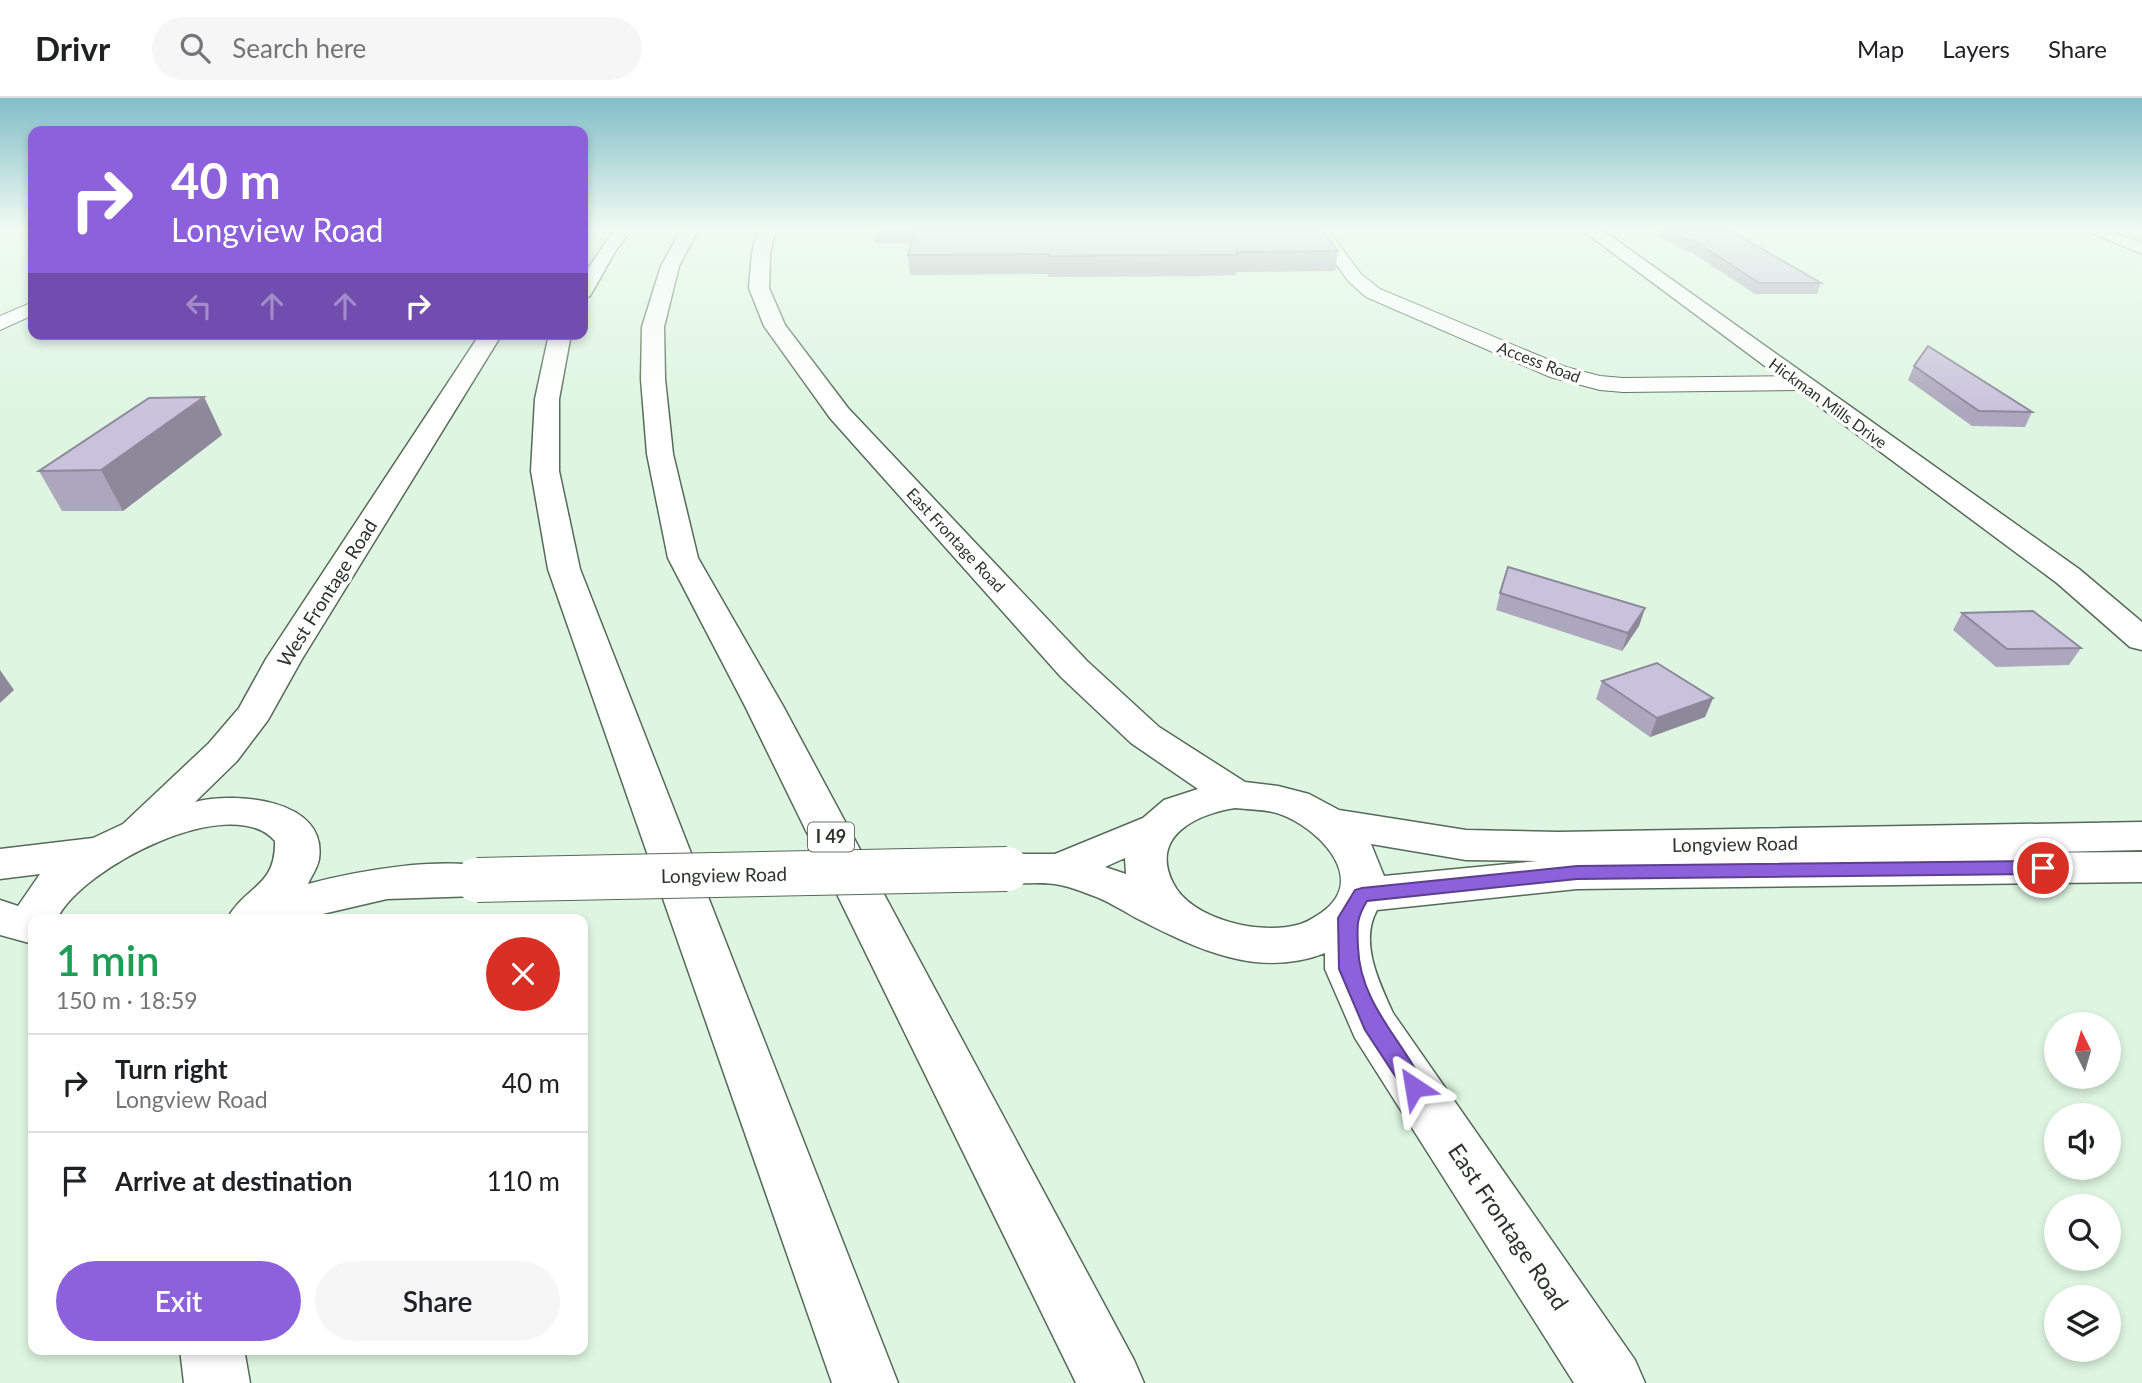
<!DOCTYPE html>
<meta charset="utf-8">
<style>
:root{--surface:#fff;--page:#f6f6f6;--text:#202124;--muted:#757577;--line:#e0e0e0;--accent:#8d61db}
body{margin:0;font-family:Lato,sans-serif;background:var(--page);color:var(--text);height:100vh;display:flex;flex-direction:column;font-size:26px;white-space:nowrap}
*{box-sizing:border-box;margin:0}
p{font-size:23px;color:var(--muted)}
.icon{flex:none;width:38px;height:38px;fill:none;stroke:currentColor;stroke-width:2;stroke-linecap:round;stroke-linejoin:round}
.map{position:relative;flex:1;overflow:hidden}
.details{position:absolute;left:28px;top:816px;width:560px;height:441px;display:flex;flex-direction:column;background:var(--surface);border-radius:14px;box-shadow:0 4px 10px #0003}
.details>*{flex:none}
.guide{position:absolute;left:28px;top:28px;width:560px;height:214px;border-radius:14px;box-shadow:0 4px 10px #0003;background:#8d61db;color:#fff;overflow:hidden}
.needle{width:46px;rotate:355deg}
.fabs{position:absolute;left:2044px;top:914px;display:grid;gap:14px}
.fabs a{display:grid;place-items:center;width:77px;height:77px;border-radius:50%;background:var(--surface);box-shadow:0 4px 10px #0003;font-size:35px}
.pin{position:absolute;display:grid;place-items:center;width:60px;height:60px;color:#fff;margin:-30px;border:4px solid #fff;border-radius:50%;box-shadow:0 2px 7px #0007}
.me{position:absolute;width:77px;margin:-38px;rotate:327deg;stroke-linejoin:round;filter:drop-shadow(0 0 5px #0008)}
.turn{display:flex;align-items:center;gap:24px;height:147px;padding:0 28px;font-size:32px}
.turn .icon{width:91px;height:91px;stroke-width:2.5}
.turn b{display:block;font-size:49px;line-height:60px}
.lanes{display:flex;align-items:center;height:66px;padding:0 28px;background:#0003;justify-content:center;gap:35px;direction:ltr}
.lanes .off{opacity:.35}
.round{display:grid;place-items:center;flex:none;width:74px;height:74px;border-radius:37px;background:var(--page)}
.head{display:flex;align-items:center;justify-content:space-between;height:119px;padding:0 28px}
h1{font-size:42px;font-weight:600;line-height:52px;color:#1e9e55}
.primary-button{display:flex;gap:14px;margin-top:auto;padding:14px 28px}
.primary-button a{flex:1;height:80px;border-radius:42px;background:var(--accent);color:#fff;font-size:28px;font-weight:600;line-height:80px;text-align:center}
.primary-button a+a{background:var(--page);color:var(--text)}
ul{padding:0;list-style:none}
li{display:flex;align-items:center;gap:21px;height:98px;padding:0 28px;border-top:2px solid var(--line)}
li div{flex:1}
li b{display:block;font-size:26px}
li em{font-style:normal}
header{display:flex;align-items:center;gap:42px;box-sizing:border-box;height:98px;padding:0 35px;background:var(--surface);border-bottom:2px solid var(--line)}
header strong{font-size:33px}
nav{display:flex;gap:38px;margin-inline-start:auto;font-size:24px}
.search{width:490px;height:63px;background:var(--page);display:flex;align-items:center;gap:18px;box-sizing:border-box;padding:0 24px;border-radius:38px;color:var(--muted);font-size:26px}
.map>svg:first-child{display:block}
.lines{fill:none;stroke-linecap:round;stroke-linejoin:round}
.street-casing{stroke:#556a58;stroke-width:2}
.secondary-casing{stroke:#556a58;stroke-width:3}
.highway-casing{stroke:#556a58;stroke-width:3}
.street{fill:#fff;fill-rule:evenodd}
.secondary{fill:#fff;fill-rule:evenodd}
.highway{fill:#fff;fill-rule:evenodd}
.secondary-bridge-casing{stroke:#556a58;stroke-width:46;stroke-linecap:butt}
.secondary-bridge{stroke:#fff;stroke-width:44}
.wall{fill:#ada7bd}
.shaded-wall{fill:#8d889a}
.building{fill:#c9c2dc;stroke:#8d889a;stroke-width:2}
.route{fill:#8d61db;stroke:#5c3f8e;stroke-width:2}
.labels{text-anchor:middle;stroke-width:7;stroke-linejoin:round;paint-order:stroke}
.far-street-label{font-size:16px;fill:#2c352d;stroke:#fff}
.shield{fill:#fff;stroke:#6b726c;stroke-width:2}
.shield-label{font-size:18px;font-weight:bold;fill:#2c352d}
.street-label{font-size:19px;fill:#2c352d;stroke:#fff}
.near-street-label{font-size:23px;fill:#2c352d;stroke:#fff}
</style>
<header>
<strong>Drivr</strong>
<div class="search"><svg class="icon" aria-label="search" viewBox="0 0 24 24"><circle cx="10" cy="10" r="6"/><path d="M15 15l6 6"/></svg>Search here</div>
<nav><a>Map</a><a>Layers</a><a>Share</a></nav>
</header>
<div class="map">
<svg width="2142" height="1285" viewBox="0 0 2142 1285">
<rect width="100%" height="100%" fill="#def6e1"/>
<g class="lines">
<g class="street-casing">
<path id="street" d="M1311 132H1328L1361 176 1380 191 1566 269 1600 278 1623 280 1800 278 1808 280 1811 285 1808 290 1800 292 1623 294 1600 292 1550 279 1366 199 1349 184Z
M2084 132H2108L2142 145V156Z
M33 204V217L0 232V218Z"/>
</g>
<g class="secondary-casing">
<path id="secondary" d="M758 132H775L770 155 769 190 785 227 848 310 1087 563 1159 629 1245 684 1278 688 1309 696 1339 712 1466 732 1558 734 2142 724V752L2013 755 2142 754V784L1577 791 1377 812C1359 844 1379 884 1393 915L1635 1262 1645 1285H1574L1355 940 1325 871V855C1258 881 1197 851 1138 821 1123 813 1107 802 1091 797 1081 793 1070 789 1060 787 1037 782 1014 789 991 782L985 771 991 760 1007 756H1055L1143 720 1164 702 1198 691 1131 645 1061 579 830 320 764 228 749 190 752 155ZM1235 710C1252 712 1272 711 1287 719 1324 736 1367 783 1321 815 1313 820 1306 825 1297 827 1261 837 1191 822 1173 785 1149 737 1198 716 1235 710ZM1371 746 1466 762 1538 763 1384 778ZM1125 760 1126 776 1105 769Z
M1582 132H1602L2079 471 2142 524V552L2130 549 2057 485Z
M480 236H502L302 561 268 622 237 663 195 704C234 694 328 700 319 761 318 769 311 779 308 786 356 773 445 757 493 771L499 782 493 793 477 798 387 801 301 821H227C246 787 276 789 275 743 231 692 81 770 57 821H33V846L0 837V802L18 808 40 776 0 781V751L93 740 123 726 209 645 239 610 266 561Z
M180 1251H244L250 1285H184Z"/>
</g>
<g class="highway-casing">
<path id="highway" d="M614 132H631L616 152 590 198 583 200V178Z
M681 132H698L679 168 664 229 665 281 673 356 698 460 783 608 1134 1262 1144 1285H1076L745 608 668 460 647 356 641 281 642 229 661 168Z
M549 236H571L559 301V373L580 471 898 1285H832L548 471 531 373 535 301Z"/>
</g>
<use href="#street" class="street"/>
<use href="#secondary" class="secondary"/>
<use href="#highway" class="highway"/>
<g class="secondary-bridge-casing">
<path id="secondary-bridge" d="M477 782 1007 771"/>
</g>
<use href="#secondary-bridge" class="secondary-bridge"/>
</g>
<path class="wall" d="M874 132H1322L1338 153 1335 173 1236 174V177L1204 178 1048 179V176L910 177 908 157 911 145H875Z
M1649 132H1729L1821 185 1817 196H1755L1690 153H1684Z
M1914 268 2032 314 2025 329 1972 328 1908 282Z
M204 299 222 337 123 413H62L39 373Z
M1500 495 1645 510 1639 528 1622 553 1496 512Z
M1962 515 2081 550 2069 567 1996 569 1953 532Z
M1602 583 1713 600 1705 619 1650 639 1596 601Z"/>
<path class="shaded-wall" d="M204 299 222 337 123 413 101 372Z
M1645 510 1639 528 1622 553 1628 535Z
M0 572 14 592 0 605Z
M1713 600 1705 619 1650 639 1657 620Z"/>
<path class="building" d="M914 132H1322L1338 153 1236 154 1238 157H1205L1048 158V156L908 157Z
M1670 132H1729L1821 185H1759L1693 142H1687Z
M1928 248 2032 314 1979 313 1914 268Z
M204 299 101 372 39 373 149 300Z
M1508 469 1645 510 1628 535 1500 495Z
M2033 513 2081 550 2007 551 1962 515Z
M1657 565 1713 600 1657 620 1602 583Z"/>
<linearGradient id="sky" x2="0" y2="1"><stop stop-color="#81bec7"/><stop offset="0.42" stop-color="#f0fbf2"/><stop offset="1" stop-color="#f0fbf2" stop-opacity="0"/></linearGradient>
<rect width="2142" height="312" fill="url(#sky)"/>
<path class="route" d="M2043 763 2050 765 2052 770 2050 774 2043 776 1577 781 1367 803C1356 821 1357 828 1358 849 1360 906 1402 941 1425 989L1422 996 1414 998 1407 996 1365 932 1339 871 1338 820 1355 792 1362 790 1577 768Z"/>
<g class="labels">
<g class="far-street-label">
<text transform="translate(1539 264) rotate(21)" y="6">Access Road</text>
<text transform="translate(1828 305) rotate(36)" y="6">Hickman Mills Drive</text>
<text transform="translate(956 442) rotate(47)" y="6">East Frontage Road</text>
</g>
<rect class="shield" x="808" y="724.5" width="46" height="29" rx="5"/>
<g class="shield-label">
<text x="831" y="745">I 49</text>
</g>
<g class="street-label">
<text transform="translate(327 495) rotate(-58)" y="7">West Frontage Road</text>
<text transform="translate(1735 746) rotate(-1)" y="7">Longview Road</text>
<text transform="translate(724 777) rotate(-1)" y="7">Longview Road</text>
</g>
<g class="near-street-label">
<text transform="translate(1508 1129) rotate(56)" y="8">East Frontage Road</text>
</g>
</g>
</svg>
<div class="fabs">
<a><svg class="needle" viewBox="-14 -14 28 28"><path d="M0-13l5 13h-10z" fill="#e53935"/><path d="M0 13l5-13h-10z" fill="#757577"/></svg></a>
<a><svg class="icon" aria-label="sound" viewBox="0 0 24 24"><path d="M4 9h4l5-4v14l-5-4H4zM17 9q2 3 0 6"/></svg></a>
<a><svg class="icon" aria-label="search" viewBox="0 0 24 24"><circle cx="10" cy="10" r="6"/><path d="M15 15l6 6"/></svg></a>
<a><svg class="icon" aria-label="layers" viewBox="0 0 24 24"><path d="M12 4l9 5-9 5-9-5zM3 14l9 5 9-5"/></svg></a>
</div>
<div class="pin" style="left:2043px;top:770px;background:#d93025"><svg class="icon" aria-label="arrive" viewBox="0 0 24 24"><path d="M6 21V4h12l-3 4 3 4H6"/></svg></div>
<svg class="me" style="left:1414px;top:989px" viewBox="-20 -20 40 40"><path d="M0-17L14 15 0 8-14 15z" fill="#8d61db" stroke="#fff" stroke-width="4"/></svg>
<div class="guide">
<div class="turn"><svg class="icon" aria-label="right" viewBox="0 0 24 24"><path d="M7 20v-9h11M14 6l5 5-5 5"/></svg><div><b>40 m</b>Longview Road</div></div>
<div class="lanes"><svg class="icon off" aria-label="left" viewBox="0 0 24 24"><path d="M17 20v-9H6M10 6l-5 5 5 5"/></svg><svg class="icon off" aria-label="ahead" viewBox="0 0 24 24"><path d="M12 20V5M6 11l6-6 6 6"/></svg><svg class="icon off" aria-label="ahead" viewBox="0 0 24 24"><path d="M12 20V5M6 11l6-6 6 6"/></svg><svg class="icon" aria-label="right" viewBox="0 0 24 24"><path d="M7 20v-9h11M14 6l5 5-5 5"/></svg></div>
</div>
<section class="details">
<div class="head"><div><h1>1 min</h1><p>150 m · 18:59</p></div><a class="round" style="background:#d93025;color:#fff"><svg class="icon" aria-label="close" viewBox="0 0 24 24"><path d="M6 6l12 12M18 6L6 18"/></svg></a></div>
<ul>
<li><svg class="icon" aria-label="right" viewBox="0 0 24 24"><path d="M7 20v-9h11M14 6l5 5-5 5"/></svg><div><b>Turn right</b><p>Longview Road</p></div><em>40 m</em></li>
<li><svg class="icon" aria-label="arrive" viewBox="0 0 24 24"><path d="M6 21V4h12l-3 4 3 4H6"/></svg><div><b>Arrive at destination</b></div><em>110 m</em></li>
</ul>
<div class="primary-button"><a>Exit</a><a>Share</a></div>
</section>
</div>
